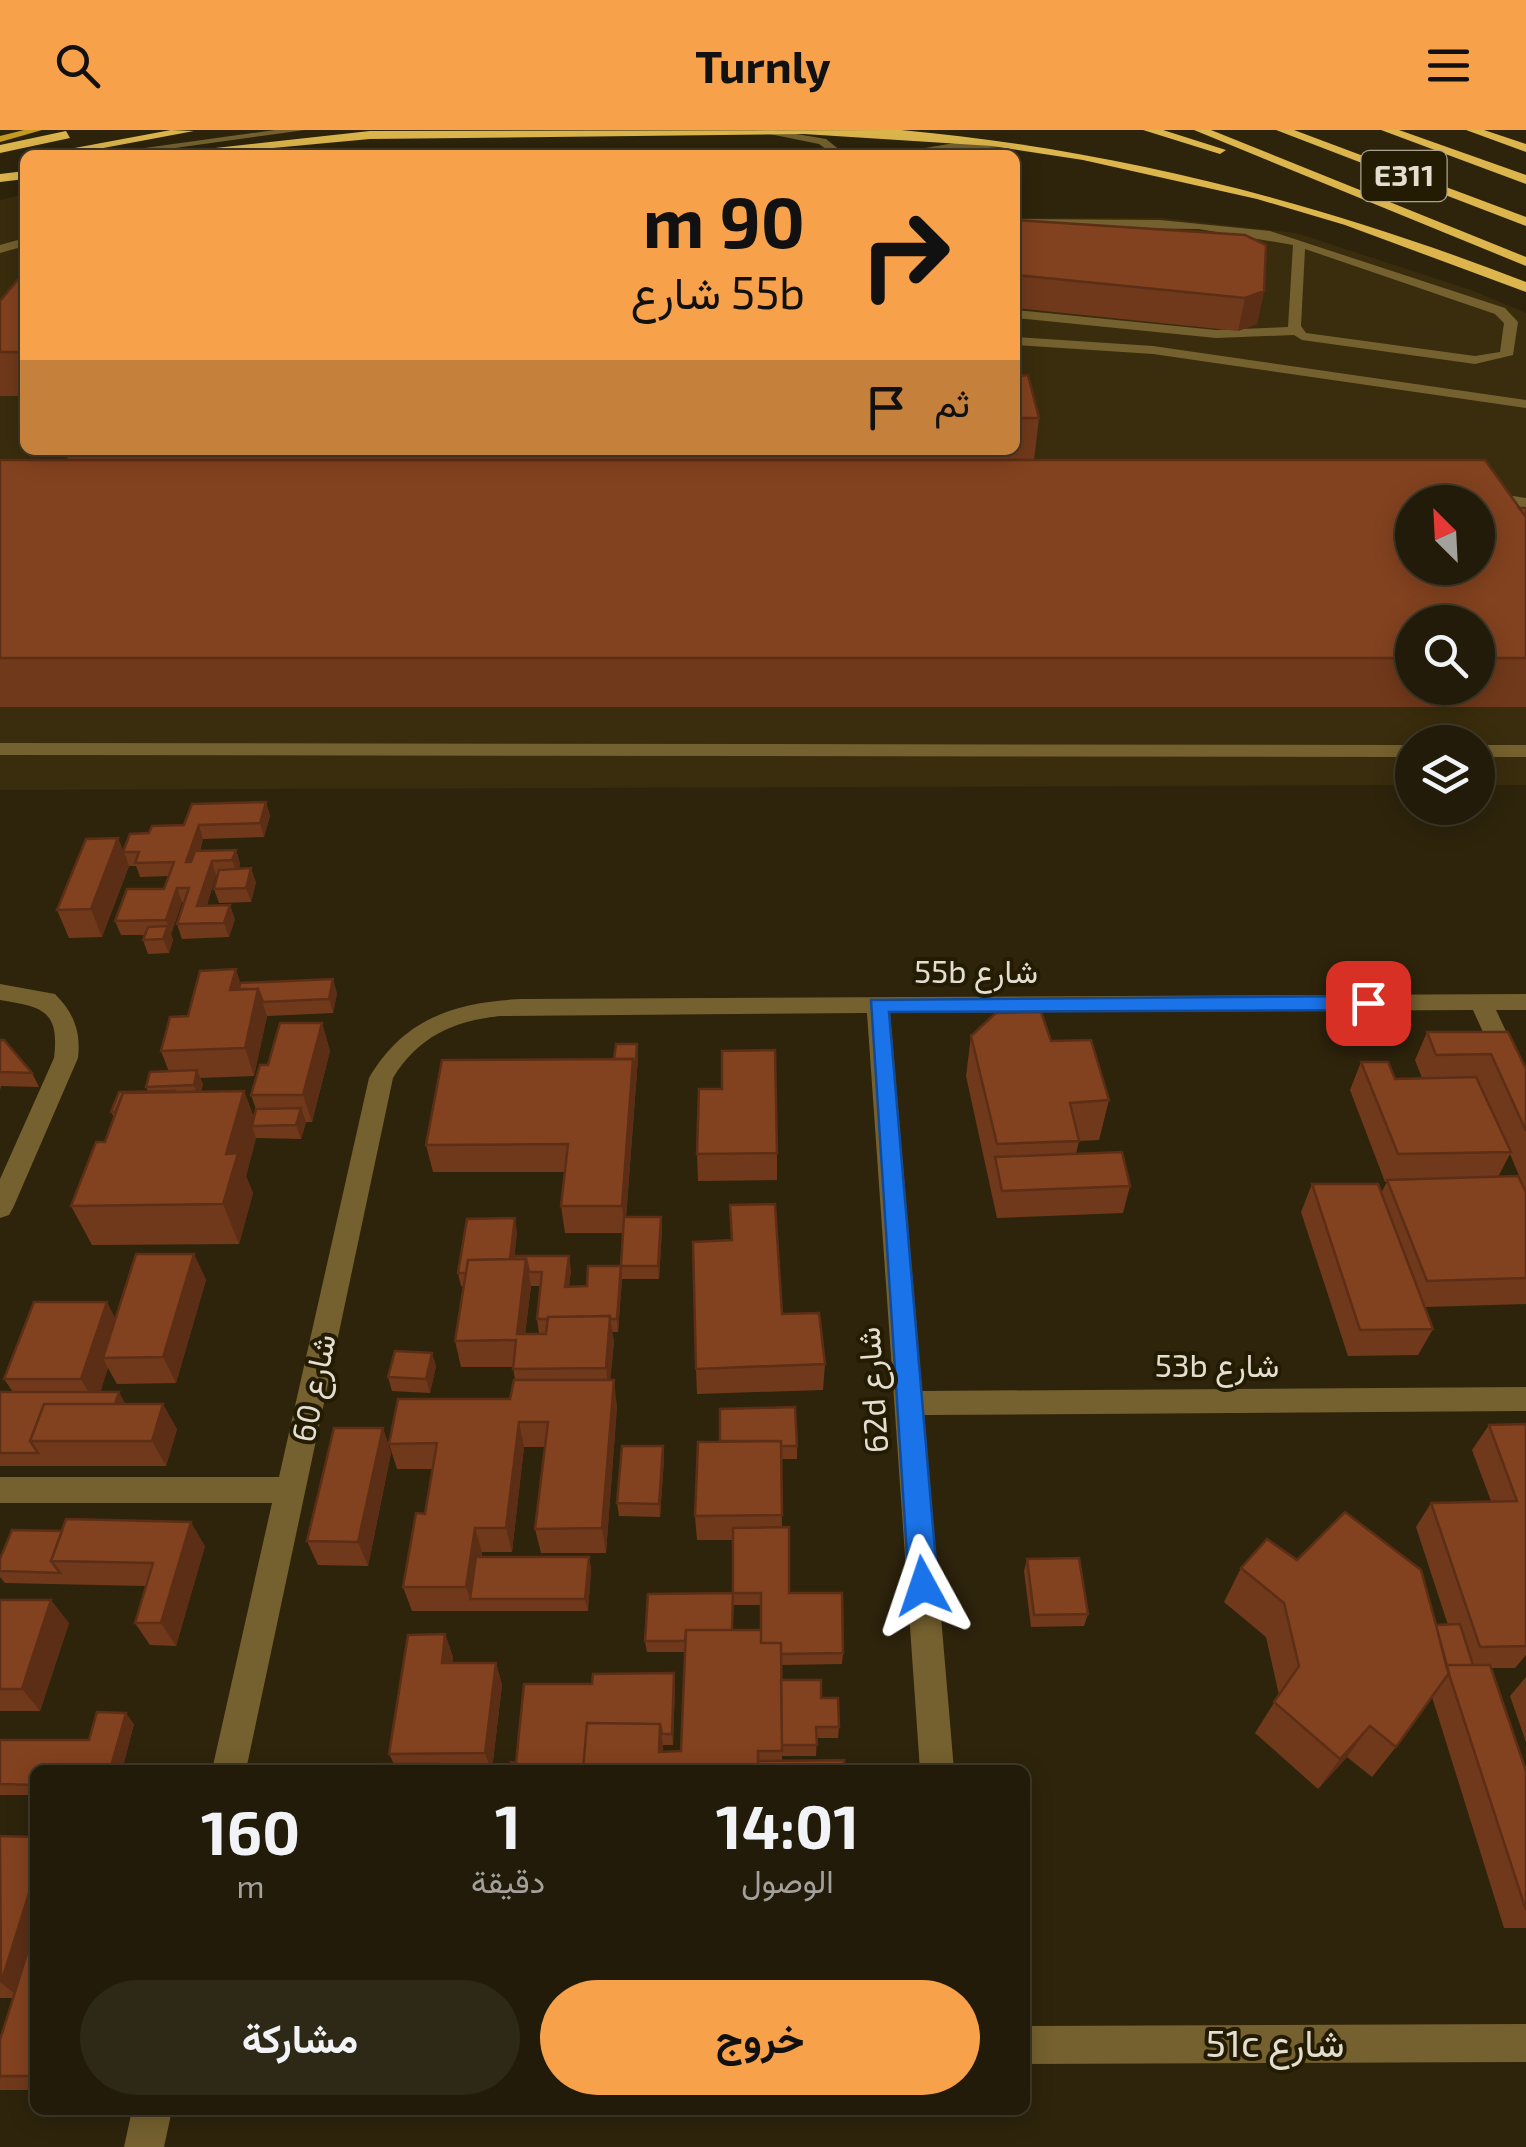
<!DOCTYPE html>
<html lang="ar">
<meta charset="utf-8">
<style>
:root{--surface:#221b09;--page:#2e2817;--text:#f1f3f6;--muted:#a2a19c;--line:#3f392a;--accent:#f7a14a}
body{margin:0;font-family:"Exo 2",Vazirmatn,sans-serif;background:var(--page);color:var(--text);direction:rtl;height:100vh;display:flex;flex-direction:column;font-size:38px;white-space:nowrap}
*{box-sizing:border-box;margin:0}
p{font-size:32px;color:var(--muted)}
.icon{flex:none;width:55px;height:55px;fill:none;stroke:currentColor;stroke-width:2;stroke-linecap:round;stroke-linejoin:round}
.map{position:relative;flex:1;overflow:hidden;direction:ltr}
.details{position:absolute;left:30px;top:1635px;width:1000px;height:350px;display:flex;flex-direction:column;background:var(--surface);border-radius:15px;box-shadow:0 5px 25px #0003,0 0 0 2px var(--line);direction:rtl}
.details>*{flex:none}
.guide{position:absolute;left:20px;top:20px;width:1000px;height:305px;border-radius:15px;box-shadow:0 5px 25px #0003,0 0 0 2px var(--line);direction:rtl;background:#f7a14a;color:#111;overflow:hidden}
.needle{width:65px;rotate:336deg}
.controls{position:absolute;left:1395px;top:355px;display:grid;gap:20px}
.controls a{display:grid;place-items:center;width:100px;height:100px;border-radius:50%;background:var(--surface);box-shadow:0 5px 25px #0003,0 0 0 2px var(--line);font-size:50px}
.pin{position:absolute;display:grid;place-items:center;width:85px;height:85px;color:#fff;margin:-42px;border-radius:20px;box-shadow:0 5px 15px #0006}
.me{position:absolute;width:110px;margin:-55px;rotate:355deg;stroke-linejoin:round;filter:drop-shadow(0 0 8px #0008)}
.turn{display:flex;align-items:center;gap:35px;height:210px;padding:0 50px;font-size:45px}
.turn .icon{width:130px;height:130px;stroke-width:2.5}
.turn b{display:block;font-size:70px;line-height:85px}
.then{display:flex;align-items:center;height:95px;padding:0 50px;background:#0003;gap:20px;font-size:38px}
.eta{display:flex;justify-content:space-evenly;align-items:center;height:170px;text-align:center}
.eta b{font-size:60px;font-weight:700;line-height:70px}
.action{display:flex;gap:20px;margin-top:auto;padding:20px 50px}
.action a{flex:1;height:115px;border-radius:60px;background:var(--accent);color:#111;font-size:40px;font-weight:700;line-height:115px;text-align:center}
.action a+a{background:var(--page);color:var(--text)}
header{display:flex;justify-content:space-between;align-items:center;height:130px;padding:0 50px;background:var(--accent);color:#111;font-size:45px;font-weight:700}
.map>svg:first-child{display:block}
.built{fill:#3a2d0d;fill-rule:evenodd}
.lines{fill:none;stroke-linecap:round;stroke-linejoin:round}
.minor{fill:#75612f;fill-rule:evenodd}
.major{fill:#c49b1f;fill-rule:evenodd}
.highway{fill:#dcb54c;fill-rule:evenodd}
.wall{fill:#71391b;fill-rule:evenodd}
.shaded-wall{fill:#5c2e16}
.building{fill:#83421f;stroke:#5c2e16;stroke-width:2.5;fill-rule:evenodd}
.route{fill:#1a73e8;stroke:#114b97;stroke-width:2.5}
.labels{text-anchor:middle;stroke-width:8;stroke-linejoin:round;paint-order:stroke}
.shield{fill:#241b03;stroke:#aaa492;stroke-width:2.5}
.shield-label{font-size:30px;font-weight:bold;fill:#e4ded0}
.street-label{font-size:32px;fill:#e4ded0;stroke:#241b03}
.near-street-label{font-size:38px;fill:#e4ded0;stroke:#241b03}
</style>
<header><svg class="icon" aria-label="menu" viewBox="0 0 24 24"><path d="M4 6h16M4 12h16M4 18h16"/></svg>Turnly<svg class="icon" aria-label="search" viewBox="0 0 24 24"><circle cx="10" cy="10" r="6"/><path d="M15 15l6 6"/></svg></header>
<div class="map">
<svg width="1526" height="2017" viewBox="0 0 1526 2017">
<rect width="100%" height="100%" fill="#2e240c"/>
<path class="built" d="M25 64V320H1015V88H1162L1296 103 1471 160 1526 183V655H1478V612H1412V655L0 660V70ZM1412 372H1478V438H1412ZM1412 492H1478V558H1412Z"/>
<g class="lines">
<path class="minor" d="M275 0H305L125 25H94Z
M773 0 826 9 846 25H834L819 14 754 1Z
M966 11 1029 15 897 25 902 22Z
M1015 89 1160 90 1270 101 1505 178 1518 192 1513 225 1475 234 1302 210 1294 205 1216 208 1015 188V180L1216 200 1288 197 1293 115 1199 99 1015 97ZM1305 119 1495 184 1504 193 1500 222 1475 226 1306 203 1301 196Z
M25 108V116L0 123V115Z
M1015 207 1153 216 1526 270V278L1153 224 1015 215Z
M1481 361 1526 368V378L1475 369 1473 366Z
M0 613 1412 615V627L0 625Z
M1478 615H1526V627H1478Z
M0 854 55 864C74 883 81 902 78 928L13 1078 9 1085 0 1088V1049L54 928C60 879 41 877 0 870Z
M1526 864V880H1496L1526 944V979L1514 970 1473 880 890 883 922 1261 1526 1257V1281L924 1285 954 1640H920L867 883 500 886C453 891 418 907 393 948L246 1640H212L272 1373H0V1347H279L369 948C404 888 456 872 522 869Z
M1526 1894V1932L1025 1934V1896Z
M132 1980H172L164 2017H124Z"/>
<path class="major" d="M24 0H42L0 12V6Z"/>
<path class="highway" d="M171 0 194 1 66 25H37Z
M901 0C1119 20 1322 73 1526 152V162L1345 95 1257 69 1083 30 992 16 804 4 370 9 199 25H152L370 1Z
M1143 0H1163L1226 20 1220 24Z
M1194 0H1211L1526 127V136Z
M1276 0H1294L1526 87V96Z
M1381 0H1399L1526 45V54Z
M1466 0H1484L1526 14V22Z
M66 1 70 8 0 23V15Z
M25 41V49L0 52V44Z"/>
</g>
<path class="wall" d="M1015 90 1264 161 1257 194 1238 201 1015 178Z
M25 141V266H0V171Z
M1015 246 1039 288 1034 330 1526 378V577H0V330H68L65 320H1015ZM1412 492H1478V558H1412Z
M266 672 270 686 264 707 203 709 200 721 236 720 240 734 239 739 256 752 251 772 219 773 214 759 218 745H216L207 775 235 789 229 807 182 809 177 794 184 772H182L171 804 173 810 169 823 148 824 143 810 145 805H121L115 791 164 759 169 746 140 747 136 736H129L123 722 149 703 184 695Z
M118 708 129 736 102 807 69 808 57 780Z
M240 853 337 863 333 883 267 886 254 946 200 948 203 954 201 962 244 961 254 988 256 979 251 965 268 935 322 893 330 921 312 992H306L301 1009 256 1008 246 1046 253 1063 239 1114 92 1115 71 1076 105 1012 114 987 111 982 148 962 146 957 169 942 161 921 188 886Z
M1427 902H1508L1526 939V1062L1510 1024 1498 1047 1526 1062V1174L1425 1177 1433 1199 1418 1225 1348 1226 1301 1082 1312 1054 1381 1063 1387 1052H1385L1350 960 1361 932 1395 949 1422 948 1415 930Z
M971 906 1051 911 1109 970 1099 1010 1079 1011 1076 1024 1130 1056 1123 1083 997 1088 966 946Z
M0 910 32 943 39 957 1 956 0 960Z
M638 928 626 1087H661L662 1100 659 1149H622L618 1202H612L614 1212 610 1250 617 1276 606 1423H541L535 1399 545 1317H524L512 1422H482V1427H589L591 1439 588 1481H412L403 1457 425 1384 433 1339H397L389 1314 510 1269 515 1250 513 1237H461L455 1211 463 1156H461L458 1143 517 1102 514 1129 571 1140 569 1157 587 1156 621 1136 623 1103H565L561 1076 565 1042H433L426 1015 614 929ZM531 1156H541L537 1189 539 1203H546V1204H525Z
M777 1023V1050L698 1051 697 1024Z
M194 1124 206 1150 176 1253 117 1254 108 1238 100 1262 177 1299 166 1336H0V1262H13L4 1249 116 1188Z
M782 1184 825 1234 823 1260 697 1264 696 1239Z
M436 1236 430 1263 392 1261 388 1247Z
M1526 1294V1525L1515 1538H1491L1526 1641V1798H1504L1432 1567 1396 1617 1372 1647 1347 1627 1318 1659 1255 1603 1279 1565 1266 1507 1224 1472 1241 1438 1297 1430 1436 1495H1448L1416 1397 1431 1373 1491 1371 1472 1320 1489 1295Z
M383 1298 391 1323 368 1436 318 1435 307 1411Z
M698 1312 797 1316V1329H781L782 1397 789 1463 843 1523 842 1534 781 1535V1550L821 1568 839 1597 838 1608H817L816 1626H782V1631L516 1633 592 1554 674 1543 675 1554 673 1615H663V1621H681L685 1522H647L645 1511 733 1500H761V1475H733V1410H697L695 1386Z
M663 1316 664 1329 660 1387 619 1386 617 1373Z
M205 1416 176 1516 150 1515 135 1493 146 1456 5 1453 0 1447V1429Z
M1027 1429 1088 1484 1084 1496 1031 1497 1024 1441Z
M0 1470 69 1493 40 1581H0Z
M445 1504 453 1527 452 1533H496L502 1555 492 1640H378L394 1634 389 1624Z
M1526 1547V1612L1510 1566Z
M134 1594 122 1640H35V1665H0V1610H89Z
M0 1706 35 1707V1960H0V1907L13 1868H0Z"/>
<path class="shaded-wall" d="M1264 161 1257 194 1238 201 1245 168Z
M266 672 270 686 264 707 260 693Z
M199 695 203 709 191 746 186 732Z
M118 708 129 736 102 807 91 779Z
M236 720 240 734 237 744 232 730Z
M212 731 216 745 202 790 197 776Z
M251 738 256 752 251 772 246 758Z
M177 758 182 772 171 804 166 790Z
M230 775 235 789 229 807 224 793Z
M168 796 173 810 169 823 163 809Z
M236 839 245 867 230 860Z
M333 849 337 863 333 883 329 869Z
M258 859 267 886 254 946 245 918Z
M322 893 330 921 312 992 303 965Z
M637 914 638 928 625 1103 622 1076 633 929Z
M197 940 203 954 199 969 194 955Z
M244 961 257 996H252L256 1008 246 1046 253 1063 239 1114 223 1074 226 1024Z
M301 978 306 992 301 1009 296 995Z
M661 1087 662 1100 659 1149 658 1136Z
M515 1088 517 1102 511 1157 508 1143Z
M194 1124 206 1150 176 1253 163 1227Z
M569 1126 571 1140 567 1170 565 1157Z
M526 1129 531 1156 522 1230 517 1204Z
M621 1136 622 1149 618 1202 617 1189Z
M107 1172 121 1199 103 1228 108 1238 96 1275 81 1249Z
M610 1186 614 1212 609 1264 606 1238Z
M432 1223 436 1236 430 1263 426 1249Z
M614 1250 617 1276 606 1423 602 1398Z
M119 1262 126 1275 111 1286Z
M163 1274 177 1299 166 1336 152 1311Z
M519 1292 524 1317 512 1422 506 1398Z
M383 1298 391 1323 368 1436 358 1412Z
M663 1316 664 1329 660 1387 659 1374Z
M191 1392 205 1416 176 1516 161 1493Z
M475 1398 482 1422 475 1469H470L466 1457Z
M589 1427 591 1439 588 1481 585 1469Z
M51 1470 69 1493 40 1581 22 1559Z
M445 1504 453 1527 450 1555 442 1533Z
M496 1533 502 1555 492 1640H491L485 1623Z
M674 1543 675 1554 673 1615 672 1604Z
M126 1583 134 1594 122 1640H110Z
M660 1594 663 1615 662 1640 659 1622Z
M1370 1596 1347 1627 1318 1659 1340 1629Z
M35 1744V1828L22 1869 1 1853Z"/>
<path class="building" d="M1015 90 1245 105 1266 115 1264 161 1245 168 1015 145Z
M25 141V222H0V171Z
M1028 245 1039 288H1015V246Z
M0 330H1485L1526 387V528H1478V492H1412V528H0ZM1412 372H1478V438H1412Z
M1519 378H1526V387Z
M266 672 260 693 199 695 186 732H191L195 721 236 720 232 730 212 731 197 776 230 775 224 793 177 794 189 758H177L166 790 115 791 127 759H164L174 732 135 733 139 722H123L130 704 149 703 152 696 184 695 192 674Z
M118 708 91 779 57 780 86 709Z
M251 738 246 758 214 759 219 740Z
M168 796 163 809 143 810 148 797Z
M236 839 230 860 258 859 245 918 161 921 170 887 188 886 200 841Z
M333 849 329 869 263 872 258 859H239L240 853Z
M1041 882 1051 911 1091 910 1109 970 1070 973 1079 1011 997 1014 971 906 996 883Z
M280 893H322L303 965H251L260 935H268Z
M1427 902H1508L1526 939V1001L1491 924 1436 925Z
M0 910H4L32 943 0 942Z
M616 914H637L635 943 633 929H614Z
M775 920 777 1023 697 1024 699 959H722V921Z
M633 929 622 1076H561L568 1014 426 1015 442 930Z
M1361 932H1388L1395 949 1476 947 1511 1022 1398 1024Z
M197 940 194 955 146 957 150 942Z
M176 961 123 963 115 982H111L119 962Z
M244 961 226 1024 238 1023 223 1074 71 1076 96 1012H105L123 963Z
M301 978 296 995 252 996 256 979Z
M1122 1022 1130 1056 1002 1061 995 1027Z
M1518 1046 1526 1062V1148L1427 1151 1387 1050Z
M1312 1054H1378L1433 1199 1360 1200Z
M775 1074 782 1184 819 1183 825 1234 696 1239 693 1112 732 1110 730 1075Z
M624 1087H661L658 1136H621Z
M515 1088 510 1129 468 1130 466 1143H458L467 1089Z
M136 1124H194L163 1227 103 1228Z
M515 1126H569L565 1157 587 1156 588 1136H621L617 1189H610V1186L548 1187V1189H537L542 1142H529L526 1129H514Z
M526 1129 517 1204H546L548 1187 610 1186 606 1238 513 1239 516 1210 455 1211 468 1130Z
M34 1172H107L81 1249H4Z
M395 1221 432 1223 426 1249 388 1247Z
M514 1250H614L602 1398 535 1399 548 1292H519L506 1398H475L466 1457H403L416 1383 425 1384 437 1313 389 1314 398 1269H510Z
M0 1262H119L115 1274H44L30 1311 38 1323H0Z
M44 1274H163L152 1311H30Z
M795 1277 797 1316H781V1311H720V1279Z
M1526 1294V1516L1480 1517 1431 1373 1517 1371 1489 1295Z
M334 1298H383L358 1412 307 1411Z
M781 1311 782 1385 695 1386 698 1312Z
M622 1316H663L659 1374 617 1373Z
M1345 1382 1421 1440 1449 1543 1396 1617 1370 1596 1340 1629 1274 1572 1299 1536 1284 1473 1241 1438 1267 1409 1297 1430Z
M66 1389 191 1392 161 1493H135L153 1433 51 1431Z
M789 1397V1463H842L843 1523 781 1524V1513H761V1463H733V1398Z
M12 1400 62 1401 51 1431 60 1443 0 1441V1429Z
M476 1427H589L585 1469H470Z
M1079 1428 1088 1484 1034 1485 1027 1429Z
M733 1463 732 1500H686L685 1511H645L648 1464Z
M0 1470H51L22 1559H0Z
M1460 1494 1473 1535H1446L1436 1495Z
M686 1500H761V1513H781L782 1621H758V1640H583L587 1593 660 1594 659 1622 681 1621Z
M445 1504 442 1533H496L485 1623 389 1624 408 1505Z
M1446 1535H1490L1526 1641V1780Z
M674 1543 672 1604H662L660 1594 587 1593 583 1640H511V1632L516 1633 524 1554H592L593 1544Z
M781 1550H821V1568H838L839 1597H816L817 1615H782Z
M97 1582 126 1583 110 1640H35V1655L0 1654V1610H89Z
M844 1630V1640H758V1631Z
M379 1634H440L439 1640H378Z
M0 1706 35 1707V1744L1 1853Z
M35 1798V1932L31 1946H0V1910Z"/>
<path class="route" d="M1368 866 1378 873 1368 880 889 882 938 1456 933 1466 923 1470 913 1466 909 1456 871 870Z"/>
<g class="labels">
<rect class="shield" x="1361.5" y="21" width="85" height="50" rx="8"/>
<g class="shield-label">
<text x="1404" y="56">E311</text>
</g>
<g class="street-label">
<text x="976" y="853">55b شارع</text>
<text x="1217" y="1247">53b شارع</text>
<text transform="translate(314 1258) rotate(-78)" y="11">شارع 60</text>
<text transform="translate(873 1260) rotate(-94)" y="11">62d شارع</text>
</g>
<g class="near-street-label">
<text x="1275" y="1927">51c شارع</text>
</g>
</g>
</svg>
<div class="controls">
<a><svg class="needle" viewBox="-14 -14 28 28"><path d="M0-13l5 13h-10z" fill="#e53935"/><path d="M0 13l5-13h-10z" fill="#a2a19c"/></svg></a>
<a><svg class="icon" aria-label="search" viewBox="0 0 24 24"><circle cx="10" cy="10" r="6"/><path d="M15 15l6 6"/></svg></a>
<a><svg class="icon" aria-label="layers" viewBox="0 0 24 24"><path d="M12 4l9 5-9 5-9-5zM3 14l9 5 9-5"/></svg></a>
</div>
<div class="pin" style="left:1368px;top:873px;background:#d93025"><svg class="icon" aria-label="arrive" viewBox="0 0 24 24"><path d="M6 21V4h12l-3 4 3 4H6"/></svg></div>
<svg class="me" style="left:923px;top:1456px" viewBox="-20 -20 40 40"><path d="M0-17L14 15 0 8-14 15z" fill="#1a73e8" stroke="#fff" stroke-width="4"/></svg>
<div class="guide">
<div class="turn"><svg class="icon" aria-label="right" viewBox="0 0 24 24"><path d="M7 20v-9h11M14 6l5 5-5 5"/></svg><div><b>90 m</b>55b شارع</div></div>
<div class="then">ثم<svg class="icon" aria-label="arrive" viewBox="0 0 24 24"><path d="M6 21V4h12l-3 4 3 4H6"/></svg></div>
</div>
<section class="details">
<div class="eta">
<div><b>14:01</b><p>الوصول</p></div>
<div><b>1</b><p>دقيقة</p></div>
<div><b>160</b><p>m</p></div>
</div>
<div class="action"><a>خروج</a><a>مشاركة</a></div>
</section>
</div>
